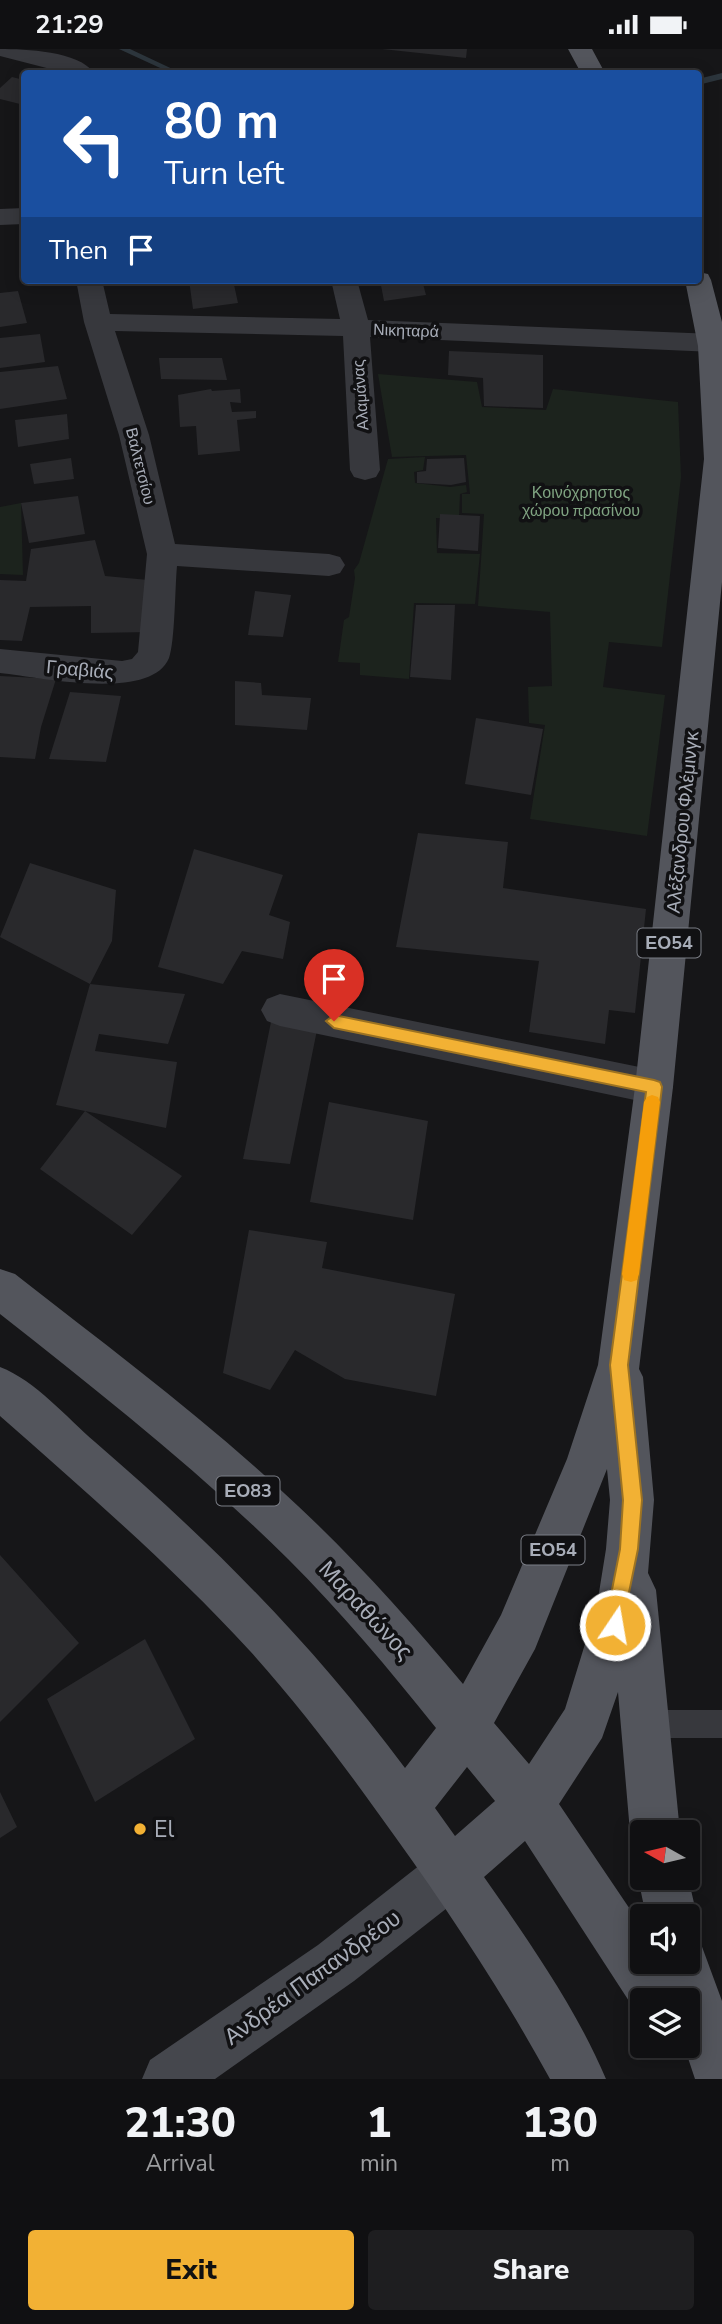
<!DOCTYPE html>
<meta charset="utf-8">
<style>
:root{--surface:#101012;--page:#1e1e20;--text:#f1f3f6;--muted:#9c9d9f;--line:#303032;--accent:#f2b134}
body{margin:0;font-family:"Nunito Sans",sans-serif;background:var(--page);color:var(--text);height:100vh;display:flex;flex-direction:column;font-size:26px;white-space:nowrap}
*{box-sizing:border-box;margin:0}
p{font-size:23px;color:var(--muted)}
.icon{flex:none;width:38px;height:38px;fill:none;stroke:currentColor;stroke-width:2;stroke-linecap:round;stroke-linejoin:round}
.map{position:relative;height:2030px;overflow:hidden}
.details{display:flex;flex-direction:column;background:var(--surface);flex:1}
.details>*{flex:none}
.banner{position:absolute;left:21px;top:21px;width:681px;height:214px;border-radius:7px;box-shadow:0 4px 18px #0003,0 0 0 2px var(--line);background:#1a4fa0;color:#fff;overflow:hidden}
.needle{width:46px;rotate:278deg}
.fabs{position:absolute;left:630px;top:1771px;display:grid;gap:14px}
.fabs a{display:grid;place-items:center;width:70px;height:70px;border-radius:7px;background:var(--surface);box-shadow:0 4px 18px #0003,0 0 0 2px var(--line);font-size:35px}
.pin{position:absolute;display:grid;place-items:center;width:60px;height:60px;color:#fff;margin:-72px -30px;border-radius:50% 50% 50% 0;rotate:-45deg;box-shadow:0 0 7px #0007}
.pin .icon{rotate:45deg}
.me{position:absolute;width:77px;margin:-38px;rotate:12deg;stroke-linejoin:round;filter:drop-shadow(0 0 5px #0008)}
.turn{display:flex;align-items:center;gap:24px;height:147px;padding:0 28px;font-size:32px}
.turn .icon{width:91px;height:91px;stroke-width:2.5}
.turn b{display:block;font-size:49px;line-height:60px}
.then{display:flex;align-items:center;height:66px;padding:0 28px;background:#0003;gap:14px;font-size:26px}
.eta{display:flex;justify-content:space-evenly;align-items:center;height:119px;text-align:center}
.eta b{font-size:42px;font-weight:800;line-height:49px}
.button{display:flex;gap:14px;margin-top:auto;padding:14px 28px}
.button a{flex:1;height:80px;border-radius:7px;background:var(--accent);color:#111;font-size:28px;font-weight:800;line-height:80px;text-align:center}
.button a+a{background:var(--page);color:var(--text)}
.status{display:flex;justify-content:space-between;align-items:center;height:49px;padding:0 35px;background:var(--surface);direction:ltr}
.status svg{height:19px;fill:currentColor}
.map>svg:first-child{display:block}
.green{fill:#1c231d}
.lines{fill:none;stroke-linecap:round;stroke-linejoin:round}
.stream{fill:#2c353c;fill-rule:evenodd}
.building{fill:#29292c}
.service{fill:#37383d;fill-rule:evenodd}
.minor{fill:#37383d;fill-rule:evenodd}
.secondary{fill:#45474d;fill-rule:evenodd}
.primary{fill:#53555c;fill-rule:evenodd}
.route{fill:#f2b134;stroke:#9d7322;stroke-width:2}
.slow{fill:#f59e0b}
.poi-dot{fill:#f2b134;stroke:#111113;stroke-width:2.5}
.labels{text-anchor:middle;stroke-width:7;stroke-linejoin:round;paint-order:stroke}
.far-street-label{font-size:16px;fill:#a8adb8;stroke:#111113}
.far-park-label{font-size:16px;fill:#7fa381;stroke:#111113}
.shield{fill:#111113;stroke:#7b7e86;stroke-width:2}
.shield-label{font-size:18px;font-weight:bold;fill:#a8adb8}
.street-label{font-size:19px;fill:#a8adb8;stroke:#111113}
.near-street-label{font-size:23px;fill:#a8adb8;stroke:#111113}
.near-poi-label{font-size:23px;fill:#a8adb8;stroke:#111113;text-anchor:start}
</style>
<div class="status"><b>21:29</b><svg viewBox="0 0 49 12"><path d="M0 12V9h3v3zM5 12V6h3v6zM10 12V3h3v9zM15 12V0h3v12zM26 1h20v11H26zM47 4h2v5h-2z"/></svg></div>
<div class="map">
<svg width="722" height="2030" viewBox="0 0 722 2030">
<rect width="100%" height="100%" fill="#161618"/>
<path class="green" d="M378 325 477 333 482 358 546 361 553 340 678 353 681 428 662 598 609 593 603 638 665 646 647 787 530 770 545 676 529 674 528 638 552 637 550 563 478 557 484 465 462 464V445H470L466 406 392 408Z
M425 408 423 421 414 423 415 434 450 438 466 436 467 443 460 445 459 469H436L437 504 480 505 475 555 414 554 409 630 360 626V614L338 613 344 571 349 568 355 529 354 521 359 514 388 410Z
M21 454 23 526 0 525V458Z"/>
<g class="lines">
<path class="stream" d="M119 0H130L181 24H171Z
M722 24V30L698 36V30Z"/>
</g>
<path class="building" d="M382 0H467L466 9Z
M12 28 24 31V56L0 50V39Z
M189 231H233L238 254 193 260Z
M380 231H422L426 246 384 252Z
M18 242 27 274 0 278V244Z
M40 285 45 313 0 319V289Z
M449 302 543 306V359L484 357 483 329 448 326Z
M159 309H222L227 331 161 330Z
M58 317 67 350 0 360V323Z
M211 340 212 342 240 340 241 354 230 353 232 363 256 362V369L237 371 240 402 198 406 196 377 180 378 178 346Z
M67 365 69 390 18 398 15 371Z
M71 409 74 430 34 435 30 415Z
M464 409 466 433 451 436 417 434V423L426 422 427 410Z
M78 447 85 485 29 494 21 454Z
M440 465 480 467 478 502 438 499Z
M95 491 105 527 159 532 151 583 91 584V557L30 558 22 592 0 591V531L26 532 31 500Z
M255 542 291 546 283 588 248 586Z
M416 556H455L451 631 410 628Z
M0 627 56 630 41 678 35 710 0 708Z
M235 632 261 634 262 646 311 649 307 681 235 676Z
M70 643 121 647 106 713 49 710Z
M476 669 543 680 531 746 465 735Z
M418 784 508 793 503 839 646 860 635 964 609 961 605 995 529 983 539 912 396 898Z
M194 800 283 826 269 866 290 873 283 910 242 902 223 935 158 918Z
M30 814 116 841 112 892 90 935 185 945 168 995 99 985 95 1002 177 1013 166 1079 85 1062 182 1127 132 1186 40 1120 85 1062 56 1056 90 935 0 888Z
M271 973 317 981 290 1115 243 1110Z
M329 1053 428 1072 413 1171 310 1153Z
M249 1181 327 1193 322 1219 455 1245 436 1347 345 1330 295 1301 270 1341 223 1324Z
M0 1506 79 1594 0 1673Z
M145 1590 195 1690 95 1753 47 1650Z
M0 1743 17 1778 0 1789Z"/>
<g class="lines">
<path class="service" d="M645 1661H722V1689H645L635 1685 631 1675 635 1665Z"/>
<path class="minor" d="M0 0C25 0 79 2 94 24H66L0 7Z
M24 159V175L0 176V160Z
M76 231H102L110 265 340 270 331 231H357L368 271 714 285 722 287V301L714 303 370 288 380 421 376 428 365 431 354 428 350 421 343 287 115 282 149 386 175 495 329 505 340 508 345 516 340 524 329 527 177 517C175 537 175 593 169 609 151 653 39 628 0 624V600L122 612 132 610 138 603 147 505 119 386 84 273Z
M280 945 654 1021 668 1026 673 1038 668 1050 654 1055 280 977 267 972 261 961 267 950Z"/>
<path class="secondary" d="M452 1798 470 1805 477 1823 470 1841 354 1932 215 2030H142L150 2011 318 1896 434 1805Z"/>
<path class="primary" d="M568 0H592L605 24H581Z
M698 223 708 225 711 231 722 273V533L673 1038 639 1320 643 1328 654 1451 648 1524 656 1541 680 1783H642V1803L637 1801 630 1783 618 1643 602 1689 559 1755 642 1878V1913H688V1889L701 1895 722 1952V2030H695L684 1997H688V1951H642V1971L640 1969 525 1792 484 1828C528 1891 576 1959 606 2030H550C499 1937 440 1849 378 1764 338 1708 296 1653 250 1602 173 1518 86 1443 0 1367V1318C36 1332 66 1368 95 1393 212 1494 313 1595 405 1719L436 1679C389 1620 341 1563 288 1510 198 1421 99 1343 0 1265V1220L15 1225C111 1300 209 1373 298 1457 357 1512 411 1573 463 1635L501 1566 567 1410 598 1316 635 1038 704 410 698 297 685 231H698ZM607 1420 610 1451 606 1500 597 1556 565 1660 529 1715 494 1674 535 1600ZM467 1718 495 1752 455 1787 435 1759Z
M642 1818V1829L688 1828 697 1867 689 1885 688 1867H646L638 1829Z"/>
</g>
<path class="route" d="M334 966 654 1031 660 1033 662 1038 628 1316 642 1451 638 1500 621 1582 615 1585 608 1582 605 1576 620 1500 623 1451 610 1316 646 1043 334 979 326 972Z"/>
<path class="slow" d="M652 1046 658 1048 660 1053 639 1225 637 1231 631 1233 624 1231 622 1225 644 1053 647 1048Z"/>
<circle class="poi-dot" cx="140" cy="1780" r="7"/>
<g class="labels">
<g class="far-street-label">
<text transform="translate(406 281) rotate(2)" y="6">Νικηταρά</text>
<text transform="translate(360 346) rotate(-94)" y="6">Αλαμάνας</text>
<text transform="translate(141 417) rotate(76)" y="6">Βαλτετσίου</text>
</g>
<g class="far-park-label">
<text x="581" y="449">Κοινόχρηστος<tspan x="581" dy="18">χώρου πρασίνου</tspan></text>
</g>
<g class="shield">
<rect x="637.5" y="879.5" width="63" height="29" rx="5"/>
<rect x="216.5" y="1427.5" width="63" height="29" rx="5"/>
<rect x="521.5" y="1486.5" width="63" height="29" rx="5"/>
</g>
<g class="shield-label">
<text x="669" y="900">ΕΟ54</text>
<text x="248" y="1448">ΕΟ83</text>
<text x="553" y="1507">ΕΟ54</text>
</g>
<g class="street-label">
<text transform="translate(80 620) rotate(5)" y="7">Γραβιάς</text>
<text transform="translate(682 773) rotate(-84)" y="7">Αλέξανδρου Φλέμινγκ</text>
</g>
<g class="near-street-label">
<text transform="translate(366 1561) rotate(47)" y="8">Μαραθώνος</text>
<text transform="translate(312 1928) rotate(-36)" y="8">Ανδρέα Παπανδρέου</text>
</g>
<g class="near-poi-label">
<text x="154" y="1788">El</text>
</g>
</g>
</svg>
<div class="fabs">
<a><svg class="needle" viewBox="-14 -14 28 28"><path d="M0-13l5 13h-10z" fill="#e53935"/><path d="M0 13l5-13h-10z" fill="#9c9d9f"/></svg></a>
<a><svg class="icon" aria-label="sound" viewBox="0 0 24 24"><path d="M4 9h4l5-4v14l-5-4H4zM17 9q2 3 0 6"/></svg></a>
<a><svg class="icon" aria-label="layers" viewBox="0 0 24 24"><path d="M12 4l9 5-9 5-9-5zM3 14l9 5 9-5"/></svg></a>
</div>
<div class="pin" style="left:334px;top:972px;background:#d93025"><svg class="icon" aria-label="arrive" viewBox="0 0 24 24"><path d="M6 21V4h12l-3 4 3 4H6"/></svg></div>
<svg class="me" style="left:615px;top:1576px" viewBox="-20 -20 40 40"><circle r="17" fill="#f2b134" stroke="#fff" stroke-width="3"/><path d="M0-11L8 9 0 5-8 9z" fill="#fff"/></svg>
<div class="banner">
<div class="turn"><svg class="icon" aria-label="left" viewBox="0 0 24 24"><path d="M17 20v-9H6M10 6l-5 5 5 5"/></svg><div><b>80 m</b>Turn left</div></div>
<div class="then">Then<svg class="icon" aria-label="arrive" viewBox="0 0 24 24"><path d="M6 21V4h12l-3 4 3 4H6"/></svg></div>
</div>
</div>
<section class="details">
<div class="eta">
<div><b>21:30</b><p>Arrival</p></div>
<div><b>1</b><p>min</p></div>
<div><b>130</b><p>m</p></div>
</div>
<div class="button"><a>Exit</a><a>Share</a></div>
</section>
